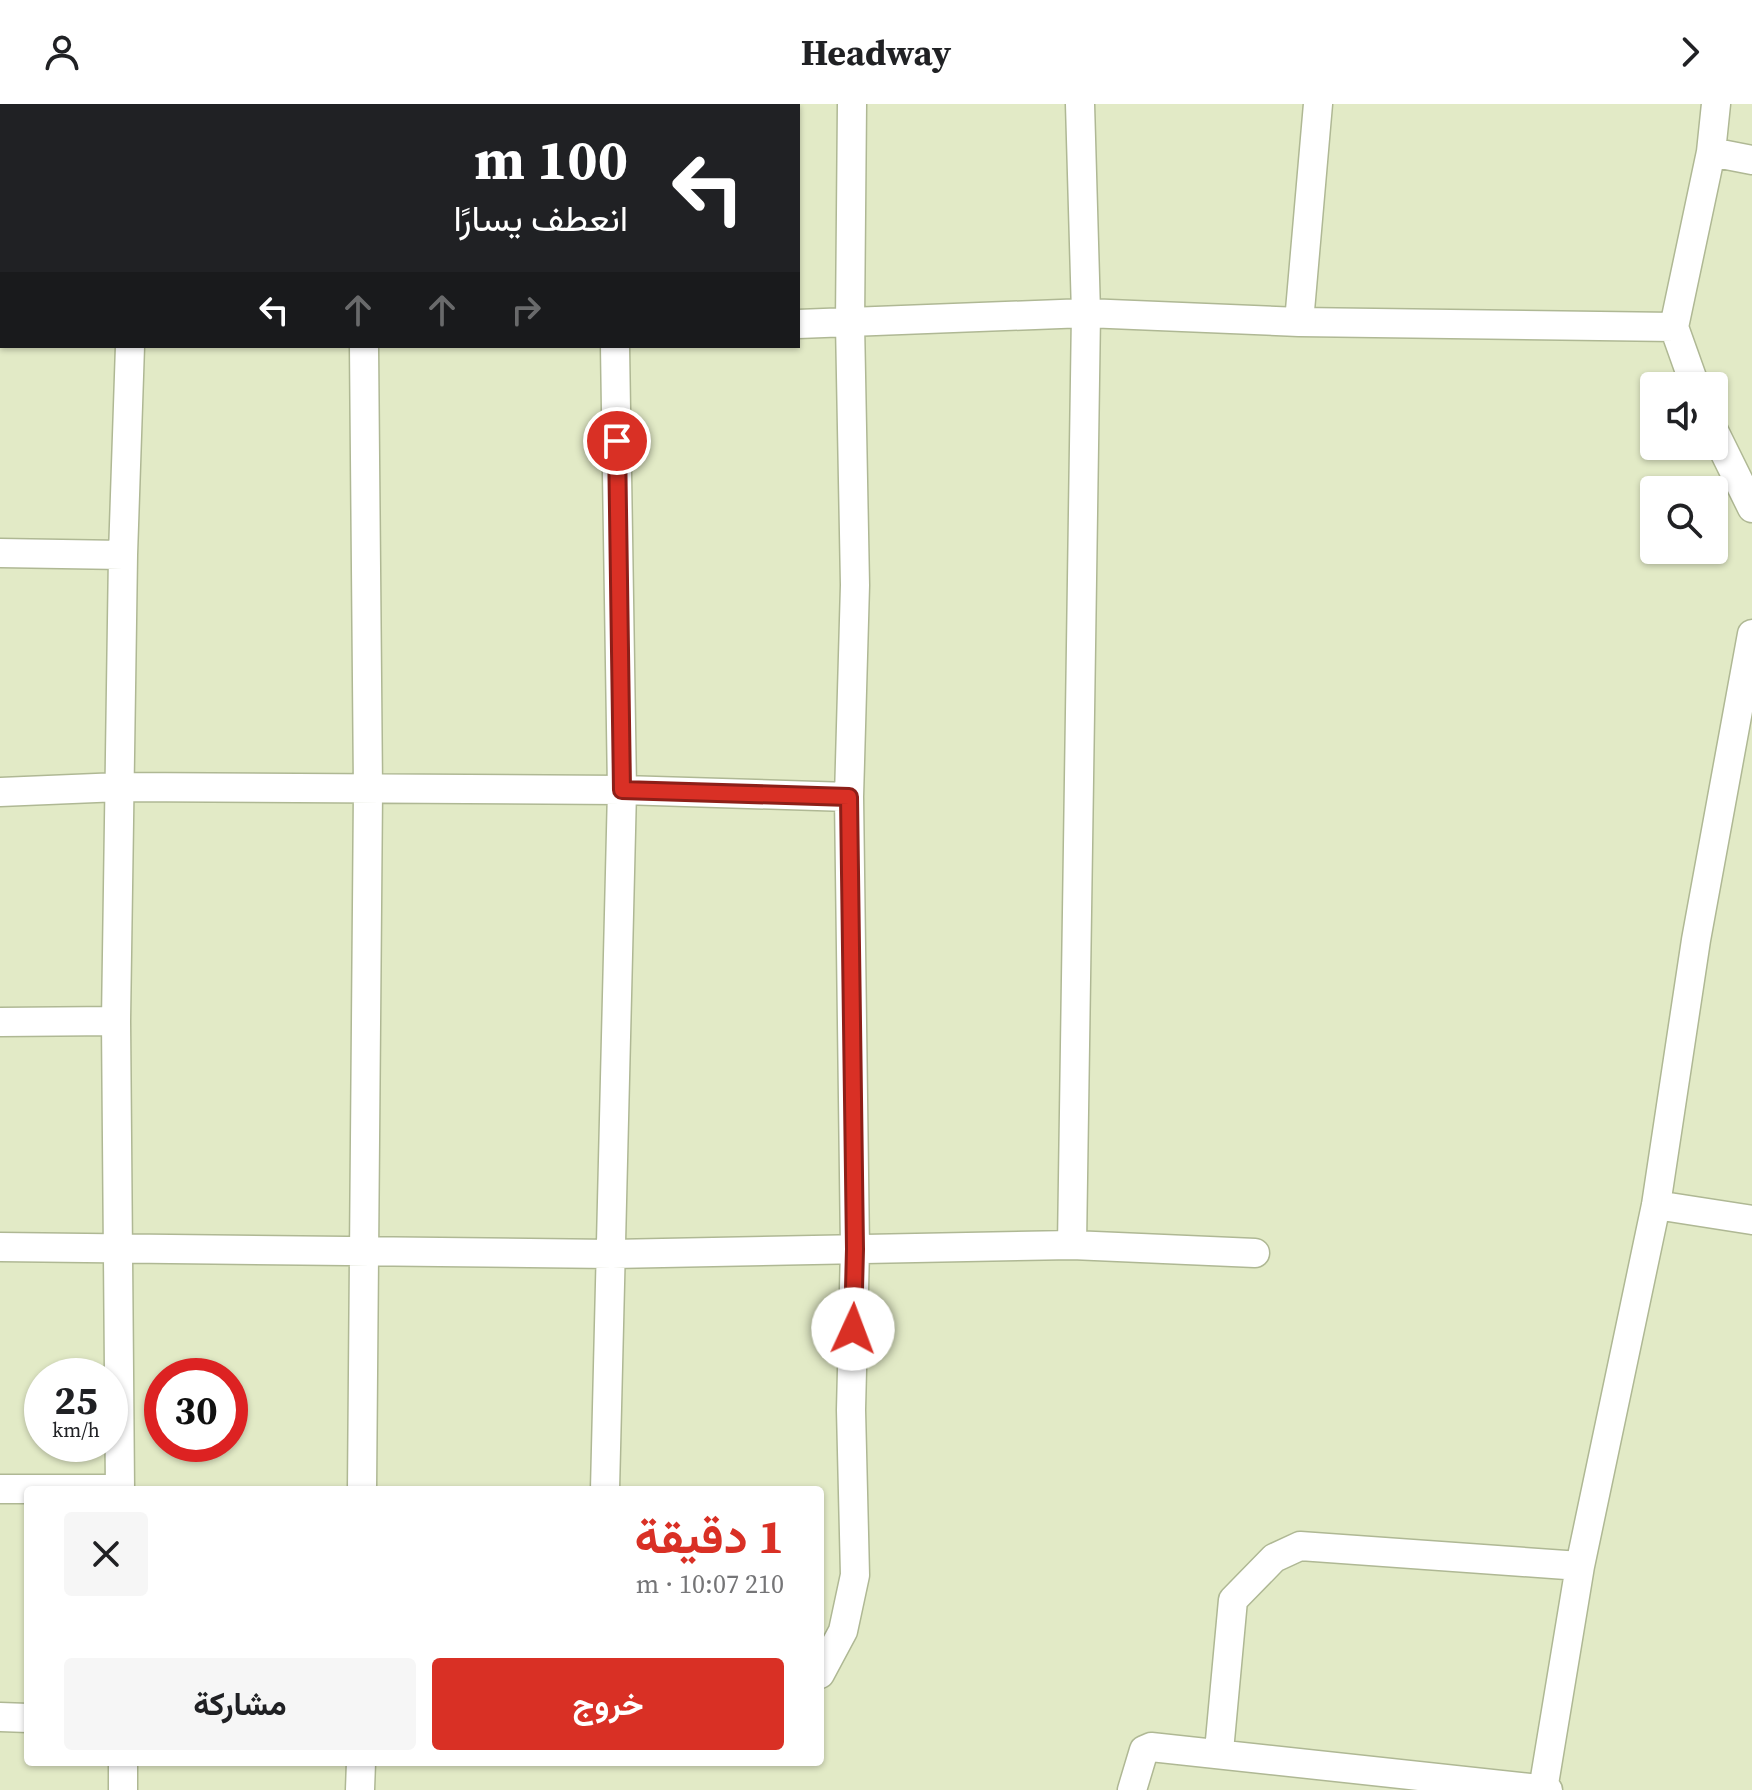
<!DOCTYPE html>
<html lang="ar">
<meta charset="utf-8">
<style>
:root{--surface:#fff;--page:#f6f6f6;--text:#202124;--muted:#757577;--accent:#d93025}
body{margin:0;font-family:"Source Serif 4",Vazirmatn,serif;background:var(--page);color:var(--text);direction:rtl;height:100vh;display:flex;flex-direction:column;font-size:30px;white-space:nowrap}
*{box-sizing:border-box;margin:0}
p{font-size:26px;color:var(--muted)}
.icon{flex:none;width:44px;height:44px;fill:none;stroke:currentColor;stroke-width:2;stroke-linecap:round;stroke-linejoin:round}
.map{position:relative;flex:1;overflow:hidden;direction:ltr}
.drawer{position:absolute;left:24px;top:1382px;width:800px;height:280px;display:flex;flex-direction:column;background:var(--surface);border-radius:8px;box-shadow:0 2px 6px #0004;direction:rtl}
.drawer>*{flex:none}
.banner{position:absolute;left:0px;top:0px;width:800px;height:244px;box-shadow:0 2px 6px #0004;direction:rtl;background:#202124;color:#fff;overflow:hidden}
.buttons{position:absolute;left:1640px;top:268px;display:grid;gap:16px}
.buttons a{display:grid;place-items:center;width:88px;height:88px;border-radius:8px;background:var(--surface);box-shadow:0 2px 6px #0004;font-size:40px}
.speed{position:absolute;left:24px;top:1254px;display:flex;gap:16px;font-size:40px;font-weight:700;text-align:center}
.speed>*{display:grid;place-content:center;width:104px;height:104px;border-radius:50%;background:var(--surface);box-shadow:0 2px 6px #0004;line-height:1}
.speed small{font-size:20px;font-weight:400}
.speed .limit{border:12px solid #d22;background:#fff;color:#111}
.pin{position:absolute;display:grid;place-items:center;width:68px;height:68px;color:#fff;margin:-34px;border:4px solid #fff;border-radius:50%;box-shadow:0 2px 8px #0007}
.me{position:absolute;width:88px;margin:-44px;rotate:2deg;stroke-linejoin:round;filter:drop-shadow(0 0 6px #0008)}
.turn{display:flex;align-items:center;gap:28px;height:168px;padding:0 40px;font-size:36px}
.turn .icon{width:104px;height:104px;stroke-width:2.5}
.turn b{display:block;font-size:56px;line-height:68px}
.lanes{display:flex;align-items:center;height:76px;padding:0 40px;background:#0003;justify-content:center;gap:40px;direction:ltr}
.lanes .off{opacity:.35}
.round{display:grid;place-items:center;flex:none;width:84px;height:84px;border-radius:8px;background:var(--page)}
.head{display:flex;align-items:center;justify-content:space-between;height:136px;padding:0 40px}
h1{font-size:48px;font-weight:700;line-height:60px;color:var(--accent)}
.action{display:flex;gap:16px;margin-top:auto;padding:16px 40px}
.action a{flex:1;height:92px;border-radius:8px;background:var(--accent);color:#fff;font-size:32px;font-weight:700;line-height:92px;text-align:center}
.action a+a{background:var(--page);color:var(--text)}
header{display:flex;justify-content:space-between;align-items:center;height:104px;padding:0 40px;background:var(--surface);font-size:36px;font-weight:700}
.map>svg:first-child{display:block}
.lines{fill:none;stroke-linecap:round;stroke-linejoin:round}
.minor-casing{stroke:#afb894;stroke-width:31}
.minor{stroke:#fff;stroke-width:28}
.route-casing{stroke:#8d1f18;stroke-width:20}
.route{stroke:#d93025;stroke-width:14}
</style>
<header><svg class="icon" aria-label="forward" viewBox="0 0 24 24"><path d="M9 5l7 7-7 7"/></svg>Headway<svg class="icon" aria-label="person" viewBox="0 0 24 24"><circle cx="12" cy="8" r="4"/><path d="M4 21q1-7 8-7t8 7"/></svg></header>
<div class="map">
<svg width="1752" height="1686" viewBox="0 0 1752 1686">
<rect width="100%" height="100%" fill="#e2eac6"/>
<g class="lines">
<g class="minor-casing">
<path id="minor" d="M65 0 85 2
M353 0 354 2
M125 2 127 0
M620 2V0
M1711 48 1752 56
M1299 218 1318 0
M0 219H2
M798 220 1086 209 1299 218 1674 223
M1695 282 1674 223 1711 48 1716 0
M1714 327 1752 404
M0 449 123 451
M0 688 120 683 622 686 849 693 855 481 850 219 852 0
M0 918 116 917
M1656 1101 1752 1116
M1072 1141 1086 209 1080 0
M0 1143 612 1150 1072 1141 1255 1149
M0 1385H120
M120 1386 116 917 123 451 130 242
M362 1386 368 686 364 242
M605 1386 622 686 615 242
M820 1570 843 1527 855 1471 851 1306 855 1145 849 693
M0 1613 28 1614
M1219 1647 1233 1496 1274 1454 1300 1442 1580 1462
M123 1658V1686
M360 1686 361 1658
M1132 1686 1144 1646 1151 1643 1548 1686
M1543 1686 1580 1462 1656 1101 1696 836 1752 530"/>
</g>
<use href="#minor" class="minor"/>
</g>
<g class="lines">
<g class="route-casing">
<path id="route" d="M617 337 622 686 849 693 855 1145 853 1225"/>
</g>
<use href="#route" class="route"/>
</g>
</svg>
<div class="buttons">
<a><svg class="icon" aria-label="sound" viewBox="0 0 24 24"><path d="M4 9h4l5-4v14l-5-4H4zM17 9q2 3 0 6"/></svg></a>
<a><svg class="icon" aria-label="search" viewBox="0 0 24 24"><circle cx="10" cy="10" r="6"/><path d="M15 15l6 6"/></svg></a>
</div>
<div class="speed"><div>25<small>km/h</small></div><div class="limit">30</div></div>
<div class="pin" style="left:617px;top:337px;background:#d93025"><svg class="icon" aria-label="arrive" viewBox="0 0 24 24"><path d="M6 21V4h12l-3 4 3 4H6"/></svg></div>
<svg class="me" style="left:853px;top:1225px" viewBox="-20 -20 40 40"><circle r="19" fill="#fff"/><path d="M0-13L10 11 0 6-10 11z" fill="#d93025"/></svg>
<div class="banner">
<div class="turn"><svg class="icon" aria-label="left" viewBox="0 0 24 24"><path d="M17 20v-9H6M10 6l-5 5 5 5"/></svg><div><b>100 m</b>انعطف يسارًا</div></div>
<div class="lanes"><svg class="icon" aria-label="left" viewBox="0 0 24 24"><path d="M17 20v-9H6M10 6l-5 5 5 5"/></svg><svg class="icon off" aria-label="ahead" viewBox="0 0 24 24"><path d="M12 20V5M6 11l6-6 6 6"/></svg><svg class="icon off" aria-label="ahead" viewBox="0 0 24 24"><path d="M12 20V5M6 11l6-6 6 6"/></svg><svg class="icon off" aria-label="right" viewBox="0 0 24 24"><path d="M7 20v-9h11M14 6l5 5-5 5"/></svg></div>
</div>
<section class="drawer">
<div class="head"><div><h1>1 دقيقة</h1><p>210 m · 10:07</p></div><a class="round"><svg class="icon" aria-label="close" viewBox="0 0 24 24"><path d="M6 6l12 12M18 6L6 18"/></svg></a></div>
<div class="action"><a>خروج</a><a>مشاركة</a></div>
</section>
</div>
